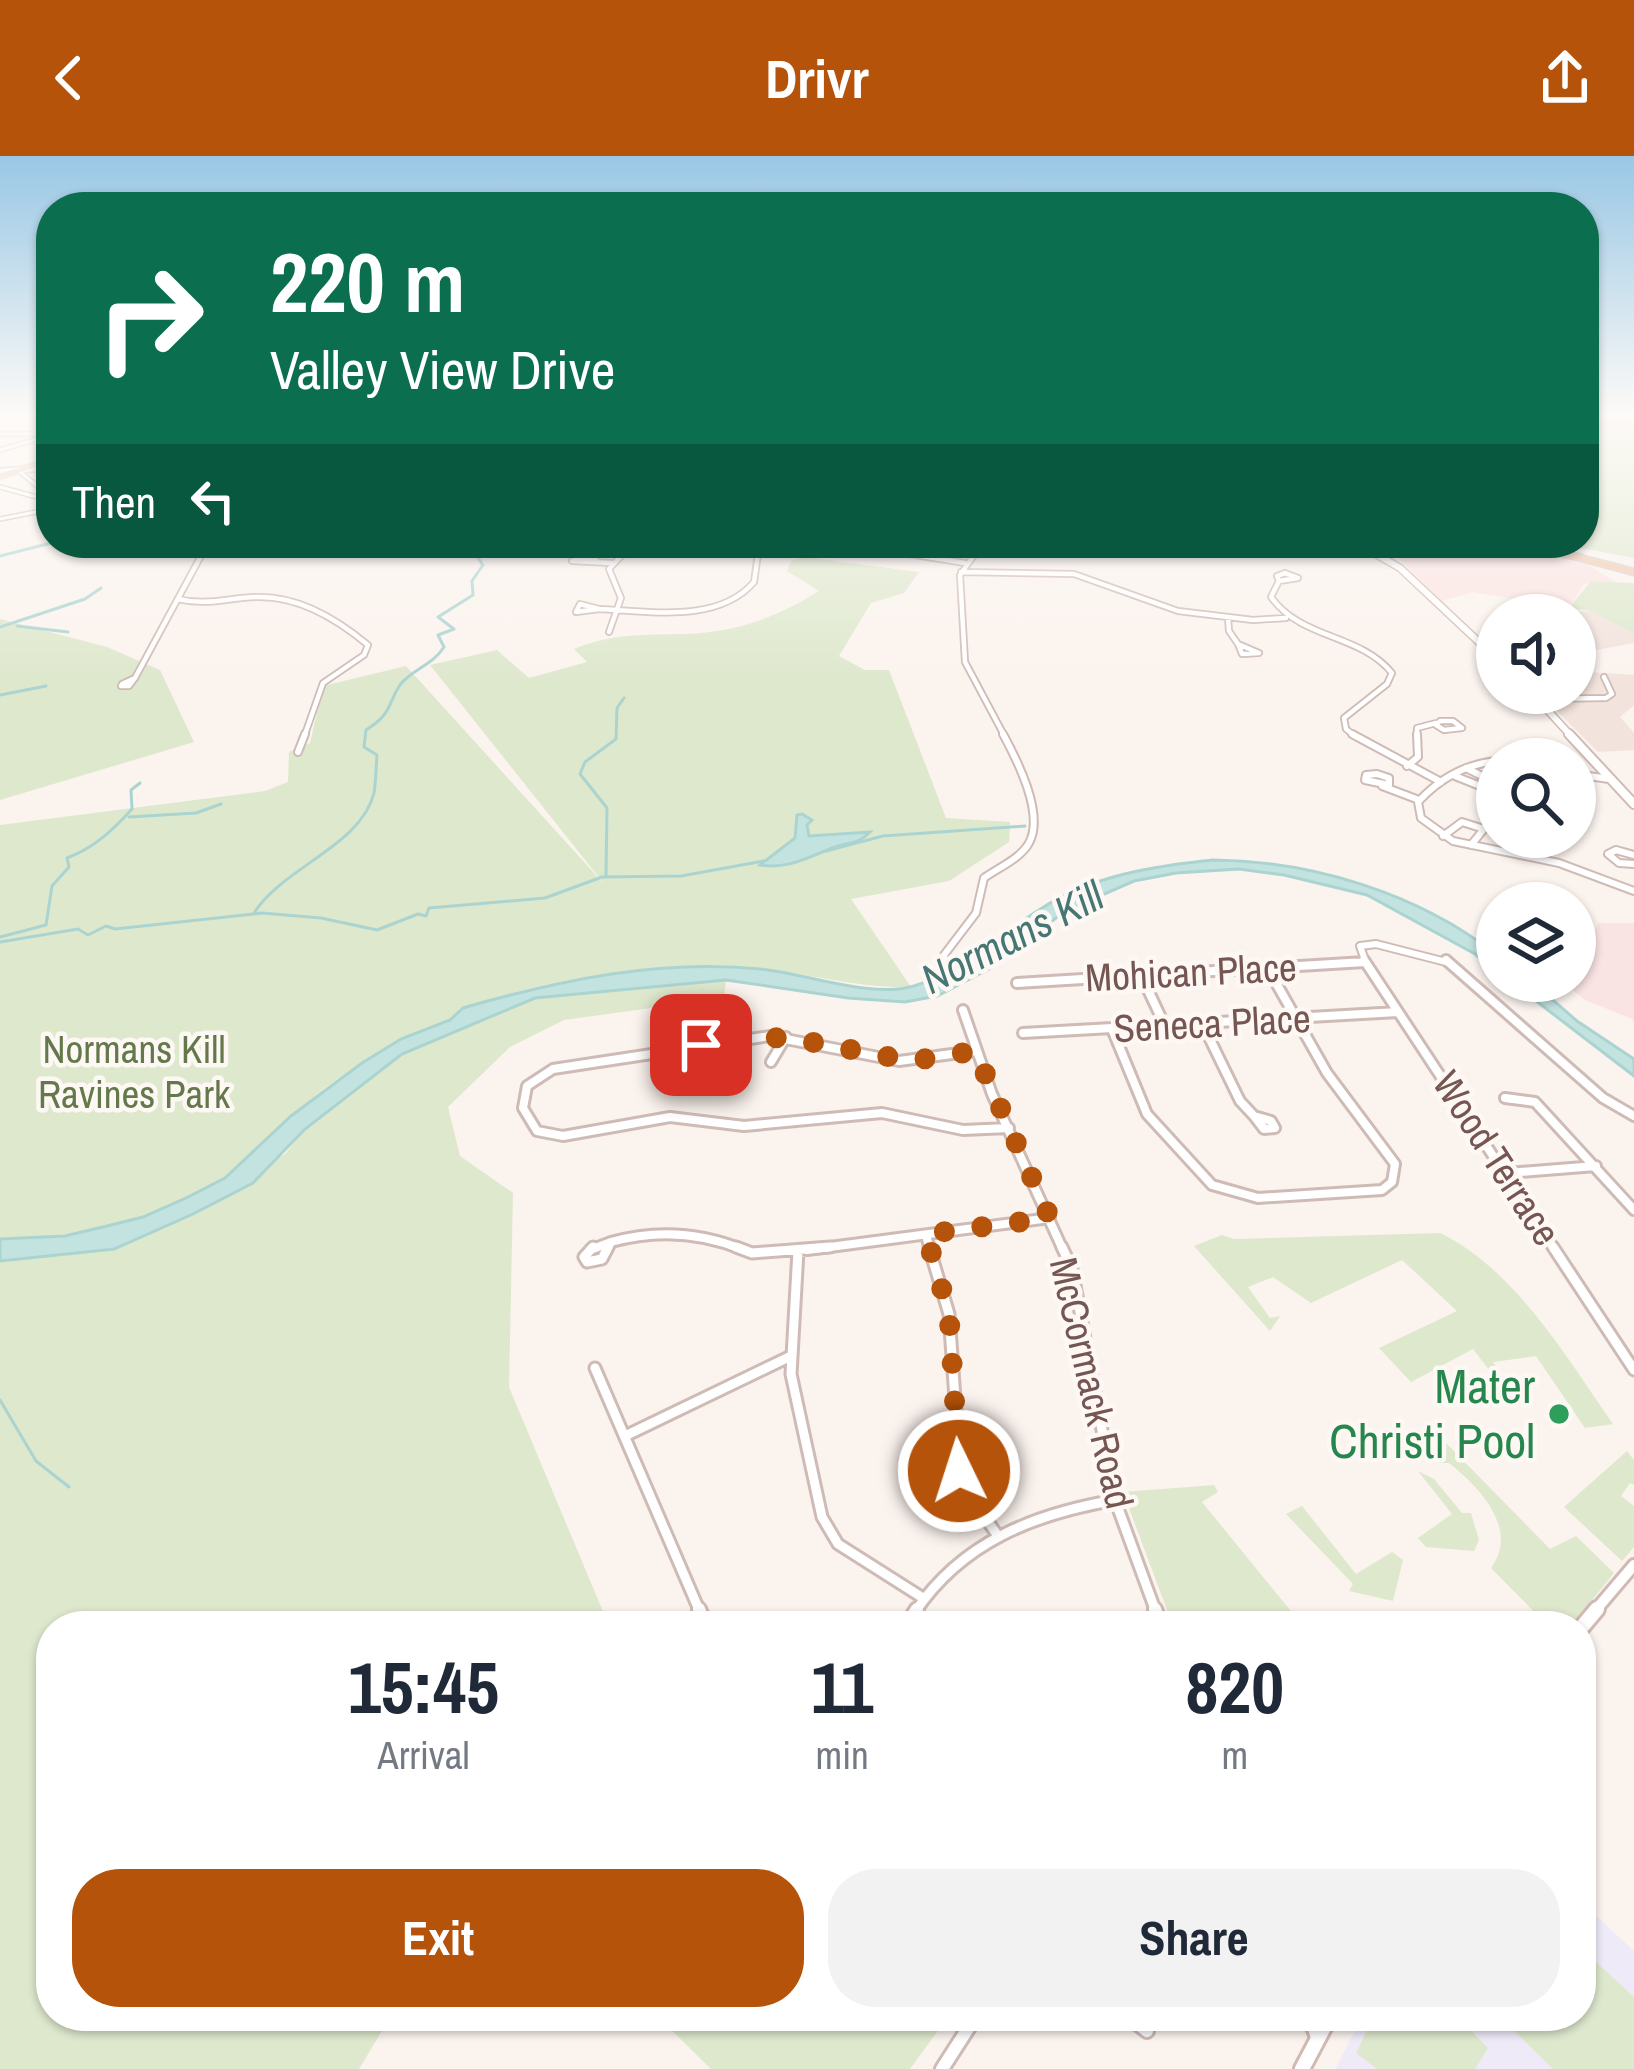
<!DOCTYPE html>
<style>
:root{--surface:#fff;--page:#f2f2f3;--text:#1f2937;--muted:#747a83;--accent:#b45309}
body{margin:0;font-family:"Archivo Narrow",sans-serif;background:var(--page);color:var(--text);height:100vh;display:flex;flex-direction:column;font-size:45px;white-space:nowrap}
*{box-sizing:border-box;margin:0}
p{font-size:39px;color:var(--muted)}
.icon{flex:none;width:66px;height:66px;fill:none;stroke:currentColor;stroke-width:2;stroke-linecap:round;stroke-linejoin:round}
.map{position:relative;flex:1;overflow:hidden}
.details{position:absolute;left:36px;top:1455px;width:1560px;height:420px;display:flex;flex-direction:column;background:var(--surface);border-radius:48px;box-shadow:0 3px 9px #0004}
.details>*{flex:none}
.guide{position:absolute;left:36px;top:36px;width:1563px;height:366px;border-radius:48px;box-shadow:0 3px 9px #0004;background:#0b6e4f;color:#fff;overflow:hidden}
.tools{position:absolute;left:1476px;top:438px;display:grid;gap:24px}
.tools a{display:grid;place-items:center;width:120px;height:120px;border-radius:50%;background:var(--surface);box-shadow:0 3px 9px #0004;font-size:60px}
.pin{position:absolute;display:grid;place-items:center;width:102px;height:102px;color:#fff;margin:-51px;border-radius:24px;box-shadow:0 6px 18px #0006}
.me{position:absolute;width:132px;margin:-66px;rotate:356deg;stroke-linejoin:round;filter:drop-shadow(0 0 9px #0008)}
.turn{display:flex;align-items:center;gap:42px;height:252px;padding:0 36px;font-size:54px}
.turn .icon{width:156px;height:156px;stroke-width:2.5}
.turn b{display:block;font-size:84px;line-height:102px}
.then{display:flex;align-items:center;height:114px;padding:0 36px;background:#0003;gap:24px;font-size:45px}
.eta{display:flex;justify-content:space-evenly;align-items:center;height:204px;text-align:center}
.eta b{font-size:72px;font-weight:700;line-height:84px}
.primary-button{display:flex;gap:24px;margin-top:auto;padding:24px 36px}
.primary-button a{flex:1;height:138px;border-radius:48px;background:var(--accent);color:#fff;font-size:48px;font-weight:700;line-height:138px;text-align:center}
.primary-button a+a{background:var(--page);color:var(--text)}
header{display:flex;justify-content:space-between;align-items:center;height:156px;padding:0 36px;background:var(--accent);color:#fff;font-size:54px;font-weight:700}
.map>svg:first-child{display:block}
.residential{fill:#f2e3dd}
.commercial{fill:#fae4e3}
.education{fill:#efeaf8}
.green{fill:#dee8cd}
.water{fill:#c3e3e0;stroke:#abd4d1;stroke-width:3}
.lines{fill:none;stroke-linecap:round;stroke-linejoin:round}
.stream{stroke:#abd4d1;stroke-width:3}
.street-far5-casing{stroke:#cfbbb6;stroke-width:6}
.street-far4-casing{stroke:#cfbbb6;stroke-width:8}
.street-far3-casing{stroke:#cfbbb6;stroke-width:10}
.street-far2-casing{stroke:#cfbbb6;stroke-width:14}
.street-far1-casing{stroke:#cfbbb6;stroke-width:15}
.street-casing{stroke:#cfbbb6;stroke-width:18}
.secondary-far4-casing{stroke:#d2bab4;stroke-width:8}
.secondary-far3-casing{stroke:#d2bab4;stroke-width:9}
.secondary-far2-casing{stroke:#d2bab4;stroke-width:12}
.secondary-far1-casing{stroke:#d2bab4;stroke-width:16}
.secondary-casing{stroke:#d2bab4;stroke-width:20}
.primary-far1-casing{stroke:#d8d0cf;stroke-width:8}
.primary-casing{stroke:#d8d0cf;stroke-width:9}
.street-far5{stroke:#fff;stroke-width:3}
.street-far4{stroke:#fff;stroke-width:4.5}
.street-far3{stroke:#fff;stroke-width:6}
.street-far2{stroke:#fff;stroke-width:8}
.street-far1{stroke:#fff;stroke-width:9}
.street{stroke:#fff;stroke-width:12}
.secondary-far4{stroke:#fff;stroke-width:4.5}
.secondary-far3{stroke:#fff;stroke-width:6}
.secondary-far2{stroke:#fff;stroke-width:8}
.secondary-far1{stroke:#fff;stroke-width:10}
.secondary{stroke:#fff;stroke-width:14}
.primary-far1{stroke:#f1c8ae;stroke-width:4.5}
.primary{stroke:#f1c8ae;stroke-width:6}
.route{stroke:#b45309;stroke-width:21;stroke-dasharray:0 37.8}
.leisure-dot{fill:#2e9e5b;stroke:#fef8f4;stroke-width:4.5}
.labels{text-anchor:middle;stroke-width:9;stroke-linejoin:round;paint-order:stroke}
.street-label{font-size:39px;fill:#755652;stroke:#fef8f4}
.park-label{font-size:39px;fill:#64794b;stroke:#fef8f4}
.water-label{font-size:42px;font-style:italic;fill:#467774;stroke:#fef8f4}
.near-leisure-label{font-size:48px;fill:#27864d;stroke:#fef8f4;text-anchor:end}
</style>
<header><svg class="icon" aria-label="back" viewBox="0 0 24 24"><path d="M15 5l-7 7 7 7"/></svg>Drivr<svg class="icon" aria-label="share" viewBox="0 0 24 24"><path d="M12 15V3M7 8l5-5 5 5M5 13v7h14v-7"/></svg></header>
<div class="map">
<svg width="1634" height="1913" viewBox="0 0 1634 1913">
<rect width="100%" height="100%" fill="#fbf3ee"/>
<path class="residential" d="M1591 455 1634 478V487L1575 498V459H1541Z
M1575 515 1634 519V549L1620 561 1634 577V594L1598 596 1539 537H1575V530L1580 529Z"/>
<path class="commercial" d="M1528 394 1588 409 1616 426 1584 428 1569 452 1473 436 1441 445 1399 403 1405 398Z
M1598 767H1634V864L1583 843 1568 830 1575 825Z"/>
<path class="education" d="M1581 1746 1634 1795V1913H1335L1363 1860H1581Z"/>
<path class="green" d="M1634 262V402L1554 387H1584V265Z
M804 401 919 416 904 437 871 447 839 500 865 514H889L946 662 1010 666 1009 686 949 725 851 743 911 831C859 833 809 817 758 813 660 805 562 819 470 850 460 853 456 860 448 865 432 874 413 877 397 886 360 906 324 931 292 959 270 979 251 1004 226 1021 162 1067 76 1082 0 1083V669L265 635 288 626 289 596 310 587 323 530 406 510 605 729 430 509 497 494 529 522 587 506 574 493C631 470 669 484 723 474 757 468 791 453 819 435L787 415 791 405Z
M1591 425 1634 427V478L1591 455 1569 452Z
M0 463 107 491 160 514 194 586 0 644Z
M726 824 724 842 564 864 510 891 448 951 460 1000 513 1037 509 1231 609 1470H51V1860H391L359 1913H0V1105L114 1093 285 998 305 973 402 898 535 842Z
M1440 1077C1516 1114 1566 1201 1613 1268L1585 1272 1536 1200 1493 1206 1505 1225 1499 1227 1473 1193 1411 1226 1379 1192 1457 1155 1402 1104 1311 1147 1273 1121 1248 1131 1270 1162 1280 1160 1270 1175 1194 1090 1222 1079 1234 1083Z
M1438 1279 1550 1393 1576 1380 1614 1417 1571 1470H1548L1491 1412C1520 1373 1479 1331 1449 1307H1439L1421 1289Z
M1627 1295 1634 1304V1329L1630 1327 1621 1340 1634 1350V1391L1622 1405 1564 1351Z
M1418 1315 1434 1323 1462 1357H1471L1479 1384 1474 1395 1426 1391 1418 1382 1452 1358Z
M1214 1329 1218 1336 1202 1346 1303 1470H1173L1123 1336Z
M1302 1350 1356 1418 1392 1396 1403 1404 1393 1445 1349 1435 1353 1428 1286 1358Z
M1581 1792 1634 1841V1913H1553L1499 1860H1581Z
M657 1860H772L776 1869 948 1861 910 1913H711Z
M1374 1860H1457L1488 1892 1475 1913H1377L1356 1897Z"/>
<path class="water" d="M802 658 812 664 807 669 809 680 870 676C856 690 851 685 835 691 810 700 788 714 760 709L795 682 797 659Z
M1213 704C1312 705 1418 737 1497 799V815L1475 798 1367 739 1284 719 1239 713 1176 717 1134 725 1065 755 991 812 937 840 905 846 848 842 726 824 535 842 402 898 305 973 253 1027 193 1058 114 1093 0 1105V1083L65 1080 107 1070 143 1061 186 1042 225 1022 291 960 362 907 401 883 450 864 463 852C560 824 658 803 760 813 805 817 872 843 914 830 964 815 997 780 1039 754 1090 720 1153 710 1213 704Z
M1510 825H1531L1577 865 1634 903V920Z"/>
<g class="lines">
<path class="stream" d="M0 400 51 387
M17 470 68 476
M0 471 85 443 101 432
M0 539 46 530
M129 661 196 657 221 648
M826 695 883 680 1025 670
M606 719 607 652 580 618 585 606 616 583 617 552 624 542
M254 757C283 711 361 690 374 637 376 625 376 611 377 599L364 591 366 574C393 557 387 548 400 529 412 513 432 510 444 491L438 479 454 473 438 461 473 439 472 425 483 409 478 402
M0 781 46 769 52 730 69 711 67 702C94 692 113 674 132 653L131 634 140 627
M0 786 78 773 88 779 106 770 115 773 262 757 321 762 377 774 418 758 426 760 429 752 545 742 602 721 681 720 764 705
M0 1244 36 1305 69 1331"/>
<g class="street-far5-casing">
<path id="street-far5" d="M0 260 45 258
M0 278H44
M0 294 51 279
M18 314 37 330
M0 331 51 345
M0 363 51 353
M833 387 928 401
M200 401 208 387
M619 401 658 387
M757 401 776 387
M973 401 984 387"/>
</g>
<g class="street-far4-casing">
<path id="street-far4" d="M909 398 965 407
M975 398 960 419 965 506 1005 581
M597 405 585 401 572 405 612 407
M961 416 1074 418 1178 455 1253 464 1286 462
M1285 417 1298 422 1279 425 1277 420Z
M1279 425 1271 441C1302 484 1359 477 1392 517L1387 528 1344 562 1346 573 1356 581
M178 443C205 450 228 442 255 441 298 439 336 462 368 489L364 499 323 527 304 581
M580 448 599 453 576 456Z
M599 453C649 455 718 468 754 426L758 398
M1228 462 1229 475 1238 488
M609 476 621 442 609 413 623 398
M1238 488 1259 497 1242 498Z
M135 522 202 398
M135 522 129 530H121L122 528Z
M1537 543 1606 542 1612 538 1604 521
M1440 565H1453L1462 572 1444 574 1436 569Z
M1417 581V572L1436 567"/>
</g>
<g class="street-far3-casing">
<path id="street-far3" d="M1352 578 1441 626
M1530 588 1542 592 1545 598 1530 600 1518 593Z
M298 596 305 578
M1497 605C1465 608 1439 623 1418 646L1421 662 1453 685 1559 707 1634 735
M1407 610 1418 601 1417 578
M1377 618 1389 622V629L1365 624 1366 619Z
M1575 618 1609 623
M1455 620 1485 632 1496 627 1466 612
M1382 630 1419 644
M1575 634 1588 640
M1575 647 1588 646V640
M1443 680 1462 666 1484 673 1471 689
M1634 699 1616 694 1608 698 1619 707 1634 708
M1537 701 1542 681
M944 807V799L976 757 984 722C998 712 1021 702 1029 687 1045 658 1017 604 1003 578
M1344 807 1365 806
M1366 807 1360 790 1376 788 1450 807"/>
</g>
<g class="street-far2-casing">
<path id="street-far2" d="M944 804V809
M1364 804 1555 1094
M1446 804 1603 942 1634 960
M1141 819 1165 870
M1017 827 1365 806
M963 854 992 938 1063 1094
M1202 867 1240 945 1254 960
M1112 873 1147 958 1212 1029 1258 1042 1382 1034 1392 1026 1395 1008 1327 917 1267 811
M1023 877 1398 856
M975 895 899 905 770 880 553 913 527 930 523 952 537 975 563 980 670 961 744 970 882 957 963 974 1009 972
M771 906 786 881
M1505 942 1535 946 1634 1054
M1254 960 1271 965 1275 972 1264 973Z
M1508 1017 1596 1010
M926 1079 930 1094
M611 1086C657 1073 700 1076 744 1094
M590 1094 611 1086 607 1094
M807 1094 1050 1062"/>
</g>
<g class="street-far1-casing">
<path id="street-far1" d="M593 1091 584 1101 587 1106 602 1103 608 1091
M736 1091 752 1097 830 1091
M929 1091 949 1158 961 1327 998 1380
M1062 1091 1072 1113 1115 1344 1156 1456
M1553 1091 1634 1214
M798 1095 791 1218 822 1361 838 1388 923 1442
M595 1212 700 1456
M625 1280 791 1200
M915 1456C962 1386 1034 1358 1115 1344"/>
</g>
<g class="street-casing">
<path id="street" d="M699 1453 706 1470
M1155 1453 1161 1470
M906 1470 917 1453
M1128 1860 1147 1875
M1309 1860 1317 1881
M942 1913 976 1860"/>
</g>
<g class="secondary-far4-casing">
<path id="secondary-far4" d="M0 315 51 312
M1373 397 1381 401"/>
</g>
<g class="secondary-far3-casing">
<path id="secondary-far3" d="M1376 398 1400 412 1497 503
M1532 537 1572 581"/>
</g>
<g class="secondary-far2-casing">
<path id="secondary-far2" d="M1569 578 1634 648"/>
</g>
<g class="secondary-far1-casing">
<path id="secondary-far1" d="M1594 1456 1634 1409"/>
</g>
<g class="secondary-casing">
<path id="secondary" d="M1581 1472 1597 1453
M1302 1913 1330 1860"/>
</g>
<g class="primary-far1-casing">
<path id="primary-far1" d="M0 320 51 304
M1132 387 1215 395 1353 394 1384 398 1513 392 1581 401
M1358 391 1378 387 1395 392 1394 397"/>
</g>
<g class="primary-casing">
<path id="primary" d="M1565 398 1634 416"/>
</g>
<use href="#street-far5" class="street-far5"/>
<use href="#street-far4" class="street-far4"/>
<use href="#street-far3" class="street-far3"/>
<use href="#street-far2" class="street-far2"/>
<use href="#street-far1" class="street-far1"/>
<use href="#street" class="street"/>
<use href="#secondary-far4" class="secondary-far4"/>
<use href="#secondary-far3" class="secondary-far3"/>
<use href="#secondary-far2" class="secondary-far2"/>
<use href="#secondary-far1" class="secondary-far1"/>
<use href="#secondary" class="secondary"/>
<use href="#primary-far1" class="primary-far1"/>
<use href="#primary" class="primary"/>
</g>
<linearGradient id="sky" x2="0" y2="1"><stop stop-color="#99c7e5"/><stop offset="0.49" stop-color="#fdfaf7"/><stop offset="1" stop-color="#fdfaf7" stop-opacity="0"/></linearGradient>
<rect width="1634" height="526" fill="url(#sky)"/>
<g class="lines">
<path class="route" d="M701 889 785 881 911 905 975 895 1050 1062 926 1078 949 1158 959 1315"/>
</g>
<circle class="leisure-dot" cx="1559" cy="1258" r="12"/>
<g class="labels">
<g class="street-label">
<text transform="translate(1191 816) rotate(-3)" y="14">Mohican Place</text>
<text transform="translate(1212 867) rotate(-3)" y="14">Seneca Place</text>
<text transform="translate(1497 1002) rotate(57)" y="14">Wood Terrace</text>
<text transform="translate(1092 1227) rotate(77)" y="14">McCormack Road</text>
</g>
<g class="park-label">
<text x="134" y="907">Normans Kill<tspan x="134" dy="45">Ravines Park</tspan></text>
</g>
<g class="water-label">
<text transform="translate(1012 781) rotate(-27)" y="15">Normans Kill</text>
</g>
<g class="near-leisure-label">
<text x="1535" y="1247">Mater<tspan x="1535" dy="55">Christi Pool</tspan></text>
</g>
</g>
</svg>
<div class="tools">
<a><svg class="icon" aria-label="sound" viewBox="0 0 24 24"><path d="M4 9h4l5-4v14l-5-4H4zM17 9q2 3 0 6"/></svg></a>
<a><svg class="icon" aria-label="search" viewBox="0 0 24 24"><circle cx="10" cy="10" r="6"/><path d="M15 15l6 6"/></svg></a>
<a><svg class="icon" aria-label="layers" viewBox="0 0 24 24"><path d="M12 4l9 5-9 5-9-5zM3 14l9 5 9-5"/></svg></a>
</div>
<div class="pin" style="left:701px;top:889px;background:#d93025"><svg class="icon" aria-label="arrive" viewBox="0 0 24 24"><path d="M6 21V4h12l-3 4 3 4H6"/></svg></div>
<svg class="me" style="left:959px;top:1315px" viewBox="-20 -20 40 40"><circle r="17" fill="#b45309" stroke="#fff" stroke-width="3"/><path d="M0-11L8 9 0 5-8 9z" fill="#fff"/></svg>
<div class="guide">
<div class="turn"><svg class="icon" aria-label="right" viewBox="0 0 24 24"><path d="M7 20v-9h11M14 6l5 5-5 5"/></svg><div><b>220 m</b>Valley View Drive</div></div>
<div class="then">Then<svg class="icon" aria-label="left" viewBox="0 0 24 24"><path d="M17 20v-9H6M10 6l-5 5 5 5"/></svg></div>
</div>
<section class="details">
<div class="eta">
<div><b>15:45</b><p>Arrival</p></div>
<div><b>11</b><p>min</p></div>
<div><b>820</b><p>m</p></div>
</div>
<div class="primary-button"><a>Exit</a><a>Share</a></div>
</section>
</div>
